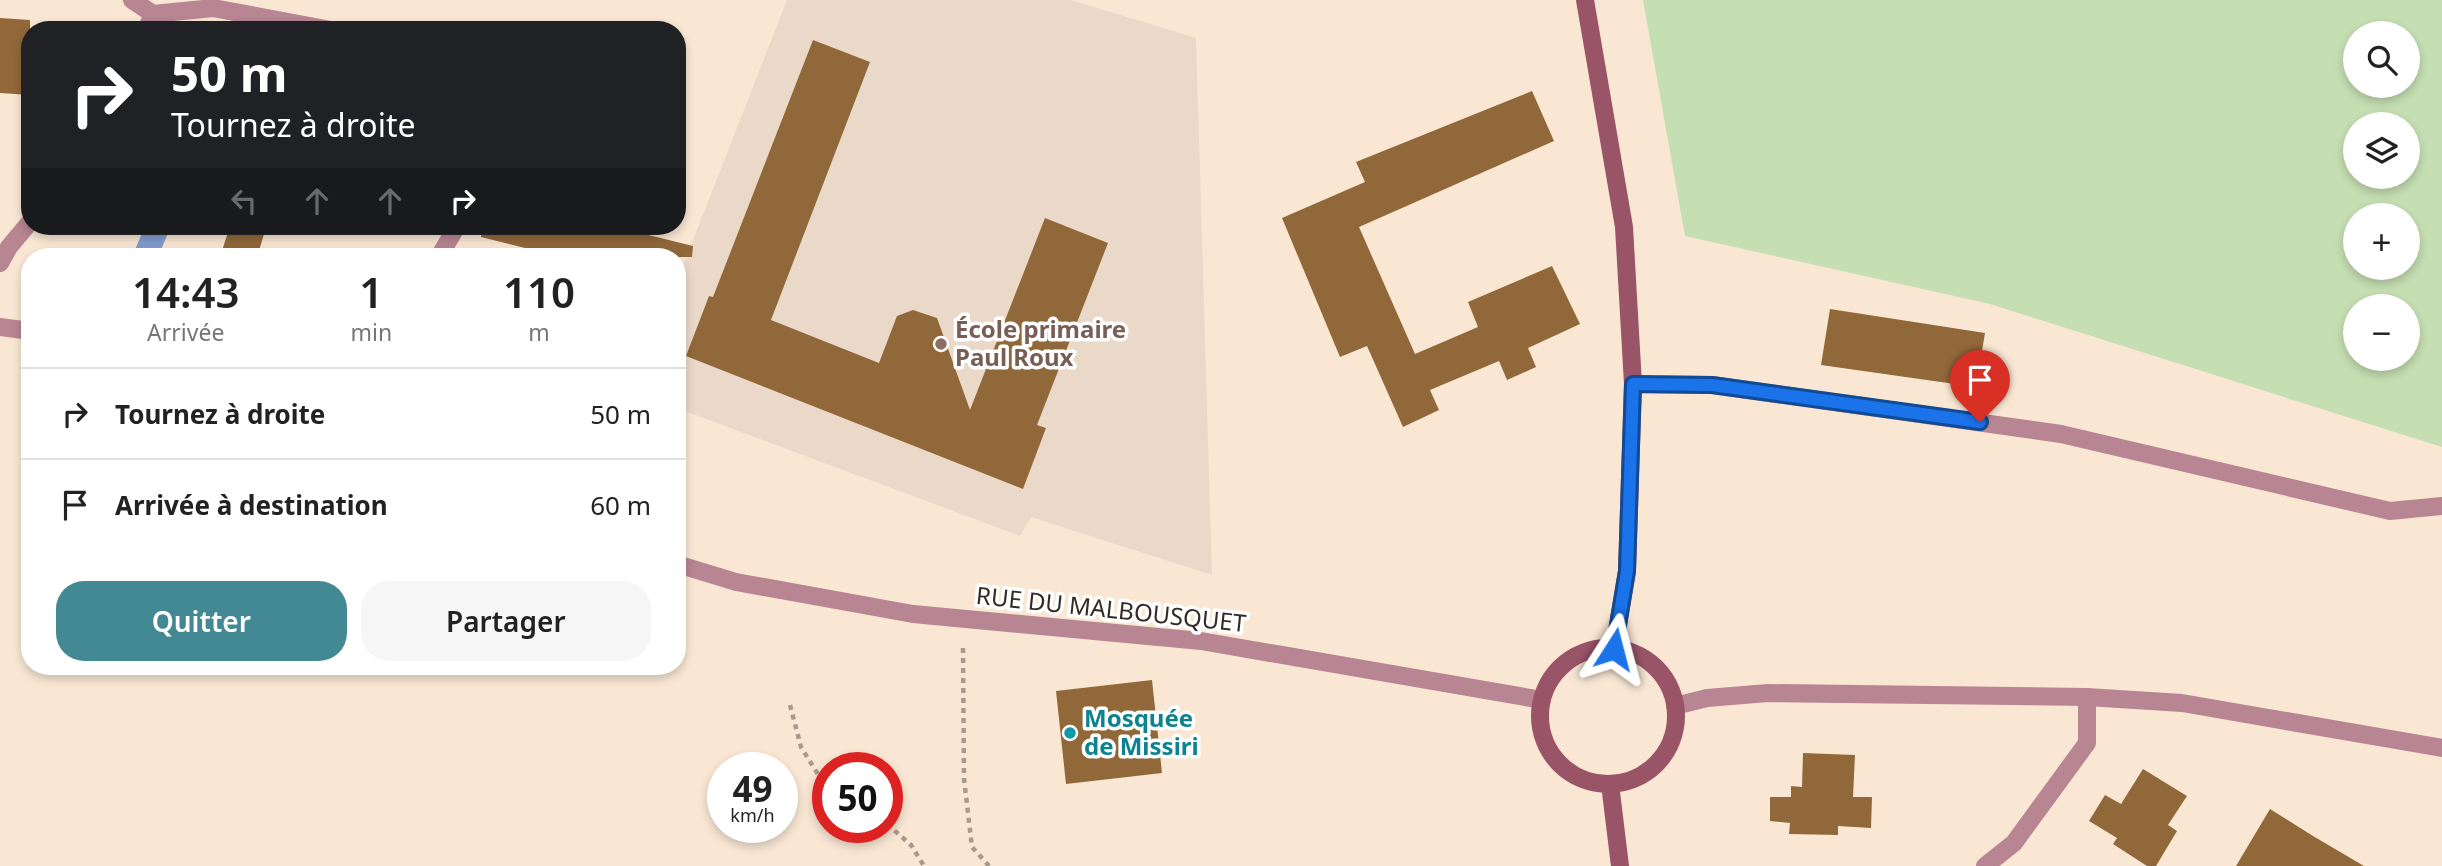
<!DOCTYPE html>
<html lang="fr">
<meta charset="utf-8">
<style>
:root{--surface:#fff;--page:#f6f6f6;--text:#222;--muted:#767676;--line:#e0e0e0;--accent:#438994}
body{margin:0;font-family:"Noto Sans",sans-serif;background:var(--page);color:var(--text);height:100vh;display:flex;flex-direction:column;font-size:26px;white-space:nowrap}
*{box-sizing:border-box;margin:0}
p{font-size:23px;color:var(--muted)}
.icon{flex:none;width:38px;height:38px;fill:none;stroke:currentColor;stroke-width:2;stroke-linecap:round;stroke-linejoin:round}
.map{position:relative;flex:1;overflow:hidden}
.details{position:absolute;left:21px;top:248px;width:665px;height:427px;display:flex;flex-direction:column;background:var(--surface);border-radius:28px;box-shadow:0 4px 10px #0003}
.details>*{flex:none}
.hud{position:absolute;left:21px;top:21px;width:665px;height:214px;border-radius:28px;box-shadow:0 4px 10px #0003;background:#202124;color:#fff;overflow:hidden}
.controls{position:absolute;left:2343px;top:21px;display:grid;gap:14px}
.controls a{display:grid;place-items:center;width:77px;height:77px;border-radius:50%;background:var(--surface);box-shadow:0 4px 10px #0003;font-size:35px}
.speed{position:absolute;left:707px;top:752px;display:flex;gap:14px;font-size:35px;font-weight:700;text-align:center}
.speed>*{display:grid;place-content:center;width:91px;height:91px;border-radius:50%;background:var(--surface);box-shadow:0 4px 10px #0003;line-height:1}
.speed small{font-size:18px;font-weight:400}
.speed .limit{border:10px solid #d22;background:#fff;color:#111}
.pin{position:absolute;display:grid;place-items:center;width:60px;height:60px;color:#fff;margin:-72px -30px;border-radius:50% 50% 50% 0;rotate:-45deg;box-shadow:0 0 7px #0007}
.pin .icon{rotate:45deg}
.me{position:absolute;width:77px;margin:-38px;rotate:9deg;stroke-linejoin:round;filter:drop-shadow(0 0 5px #0008)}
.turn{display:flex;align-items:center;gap:24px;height:147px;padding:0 35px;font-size:32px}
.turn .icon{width:91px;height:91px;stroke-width:2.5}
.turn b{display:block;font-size:49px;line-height:60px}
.lanes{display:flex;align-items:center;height:66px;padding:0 35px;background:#0003;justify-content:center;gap:35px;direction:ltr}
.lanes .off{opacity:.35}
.eta{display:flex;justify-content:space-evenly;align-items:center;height:119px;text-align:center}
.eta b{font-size:42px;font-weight:600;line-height:49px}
.cta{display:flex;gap:14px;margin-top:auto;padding:14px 35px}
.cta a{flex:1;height:80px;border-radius:28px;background:var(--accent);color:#fff;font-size:28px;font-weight:600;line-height:80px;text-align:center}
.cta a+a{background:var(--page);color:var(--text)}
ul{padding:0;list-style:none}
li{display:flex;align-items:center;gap:21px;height:91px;padding:0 35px;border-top:2px solid var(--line)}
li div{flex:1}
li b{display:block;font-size:26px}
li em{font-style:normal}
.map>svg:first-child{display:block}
.education{fill:#ead9c9}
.green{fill:#c5deb2;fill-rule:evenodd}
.water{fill:#829ccf}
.building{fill:#91683a}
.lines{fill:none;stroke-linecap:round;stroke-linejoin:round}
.path{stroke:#a89b8d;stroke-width:4.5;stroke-dasharray:5 5;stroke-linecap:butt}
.service{stroke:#b88592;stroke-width:18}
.minor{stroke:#b88592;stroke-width:18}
.secondary{stroke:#9a5468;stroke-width:18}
.route-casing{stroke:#114b97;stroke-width:18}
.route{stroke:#1a73e8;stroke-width:12}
.education-dot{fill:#8d6e63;stroke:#fff;stroke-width:2.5}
.culture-dot{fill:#0f9aa8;stroke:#fff;stroke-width:2.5}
.labels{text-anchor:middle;stroke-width:7;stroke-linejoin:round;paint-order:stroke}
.education-label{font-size:24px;font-weight:bold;fill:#785e54;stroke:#fff;text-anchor:start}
.street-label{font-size:24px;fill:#332c25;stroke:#fff}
.culture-label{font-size:24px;font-weight:bold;fill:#0d838f;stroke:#fff;text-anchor:start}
</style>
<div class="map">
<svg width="2442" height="866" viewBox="0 0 2442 866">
<rect width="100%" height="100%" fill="#f9e7d4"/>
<path class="education" d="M787 0H1071L1196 38 1212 575 1031 517 1020 536 677 408V281Z"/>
<path class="green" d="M1643 0H2442V447L1990 304 1685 236ZM2356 33H2408V86H2356ZM2356 124H2408V177H2356ZM2356 215H2408V268H2356ZM2356 306H2408V359H2356Z"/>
<path class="water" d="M145 226H171L158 257H132Z"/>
<path class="building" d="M0 18 30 20V95L0 93Z
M813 40 870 62 771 320 879 363 897 316 913 310 937 318 970 410 1045 218 1108 243 1037 425 1046 428 1023 489 686 356 709 296 713 297Z
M1532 91 1554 141 1359 227 1415 354 1478 327 1468 302 1552 266 1580 324 1528 348 1536 367 1507 380 1499 361 1430 390 1439 410 1403 427 1367 346 1340 357 1282 218 1365 182 1356 162Z
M230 226H250L265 231 257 257H220Z
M482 226H612L693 246 692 257H561L481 237Z
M1830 309 1985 333 1976 387 1821 365Z
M1152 680 1162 773 1066 784 1056 691Z
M1803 753 1855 755 1853 797H1872L1871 828 1838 826V835L1789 834 1790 823 1770 821V797H1791V786L1802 787Z
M2143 769 2187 796 2168 825 2177 831 2156 866H2147L2113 844 2117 838 2089 821 2105 795 2121 804Z
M2270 809 2313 836 2364 866H2236Z"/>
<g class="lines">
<path class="path" d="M963 648 964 779 972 847 989 866
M790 705 801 747 824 784 828 787
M887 824 911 845 924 866"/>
<path class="service" d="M1985 866 2014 843 2087 743V697"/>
<path class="minor" d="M132 0 153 14 146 30
M153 14 213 8 331 30
M439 257 457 226
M0 263 9 247 30 222
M0 327 30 331
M1633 384 1712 385 2061 434 2390 511 2442 506
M677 564 736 582 913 614 1201 641 1542 700
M1675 706 1707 698 1768 693 2087 697 2182 703 2442 748"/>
<path class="secondary" d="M1585 0 1624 227 1633 384 1627 571 1614 649
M1540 716a68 68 0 1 1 136 0a68 68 0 1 1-136 0Z
M1610 784 1620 866"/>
</g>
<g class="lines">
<g class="route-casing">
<path id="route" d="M1614 649 1627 571 1633 384 1712 385 1980 422"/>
</g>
<use href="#route" class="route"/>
</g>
<circle class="education-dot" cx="941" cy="344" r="7"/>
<circle class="culture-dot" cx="1070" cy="733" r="7"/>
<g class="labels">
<g class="education-label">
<text x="955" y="338">École primaire<tspan x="955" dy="28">Paul Roux</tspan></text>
</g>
<g class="street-label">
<text transform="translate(1111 610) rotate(6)" y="8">RUE DU MALBOUSQUET</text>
</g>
<g class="culture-label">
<text x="1084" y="727">Mosquée<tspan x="1084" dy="28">de Missiri</tspan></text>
</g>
</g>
</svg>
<div class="controls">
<a><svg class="icon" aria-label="search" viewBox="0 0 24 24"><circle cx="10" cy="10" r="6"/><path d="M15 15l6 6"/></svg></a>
<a><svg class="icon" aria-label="layers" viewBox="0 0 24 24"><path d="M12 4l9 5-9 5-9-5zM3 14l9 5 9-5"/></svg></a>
<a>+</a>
<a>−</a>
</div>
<div class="speed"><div>49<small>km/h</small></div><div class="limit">50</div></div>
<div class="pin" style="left:1980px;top:422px;background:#d93025"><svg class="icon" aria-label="arrive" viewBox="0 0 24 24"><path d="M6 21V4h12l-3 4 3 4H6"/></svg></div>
<svg class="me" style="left:1614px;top:649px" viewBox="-20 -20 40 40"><path d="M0-17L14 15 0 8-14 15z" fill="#1a73e8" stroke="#fff" stroke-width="4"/></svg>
<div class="hud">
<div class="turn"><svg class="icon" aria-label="right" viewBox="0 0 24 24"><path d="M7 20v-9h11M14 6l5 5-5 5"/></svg><div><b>50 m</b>Tournez à droite</div></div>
<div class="lanes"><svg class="icon off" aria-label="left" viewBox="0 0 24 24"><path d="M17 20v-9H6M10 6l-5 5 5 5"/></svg><svg class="icon off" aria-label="ahead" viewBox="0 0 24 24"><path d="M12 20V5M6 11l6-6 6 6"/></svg><svg class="icon off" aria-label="ahead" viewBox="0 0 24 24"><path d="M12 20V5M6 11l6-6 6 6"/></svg><svg class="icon" aria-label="right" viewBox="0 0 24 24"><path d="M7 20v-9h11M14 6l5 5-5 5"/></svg></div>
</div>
<section class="details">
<div class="eta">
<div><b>14:43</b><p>Arrivée</p></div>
<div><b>1</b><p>min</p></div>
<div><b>110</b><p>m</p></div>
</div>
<ul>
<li><svg class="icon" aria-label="right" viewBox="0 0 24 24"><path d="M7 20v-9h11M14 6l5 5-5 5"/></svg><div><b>Tournez à droite</b></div><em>50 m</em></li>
<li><svg class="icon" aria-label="arrive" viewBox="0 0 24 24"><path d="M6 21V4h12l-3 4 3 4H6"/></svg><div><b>Arrivée à destination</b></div><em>60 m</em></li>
</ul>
<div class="cta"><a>Quitter</a><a>Partager</a></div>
</section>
</div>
